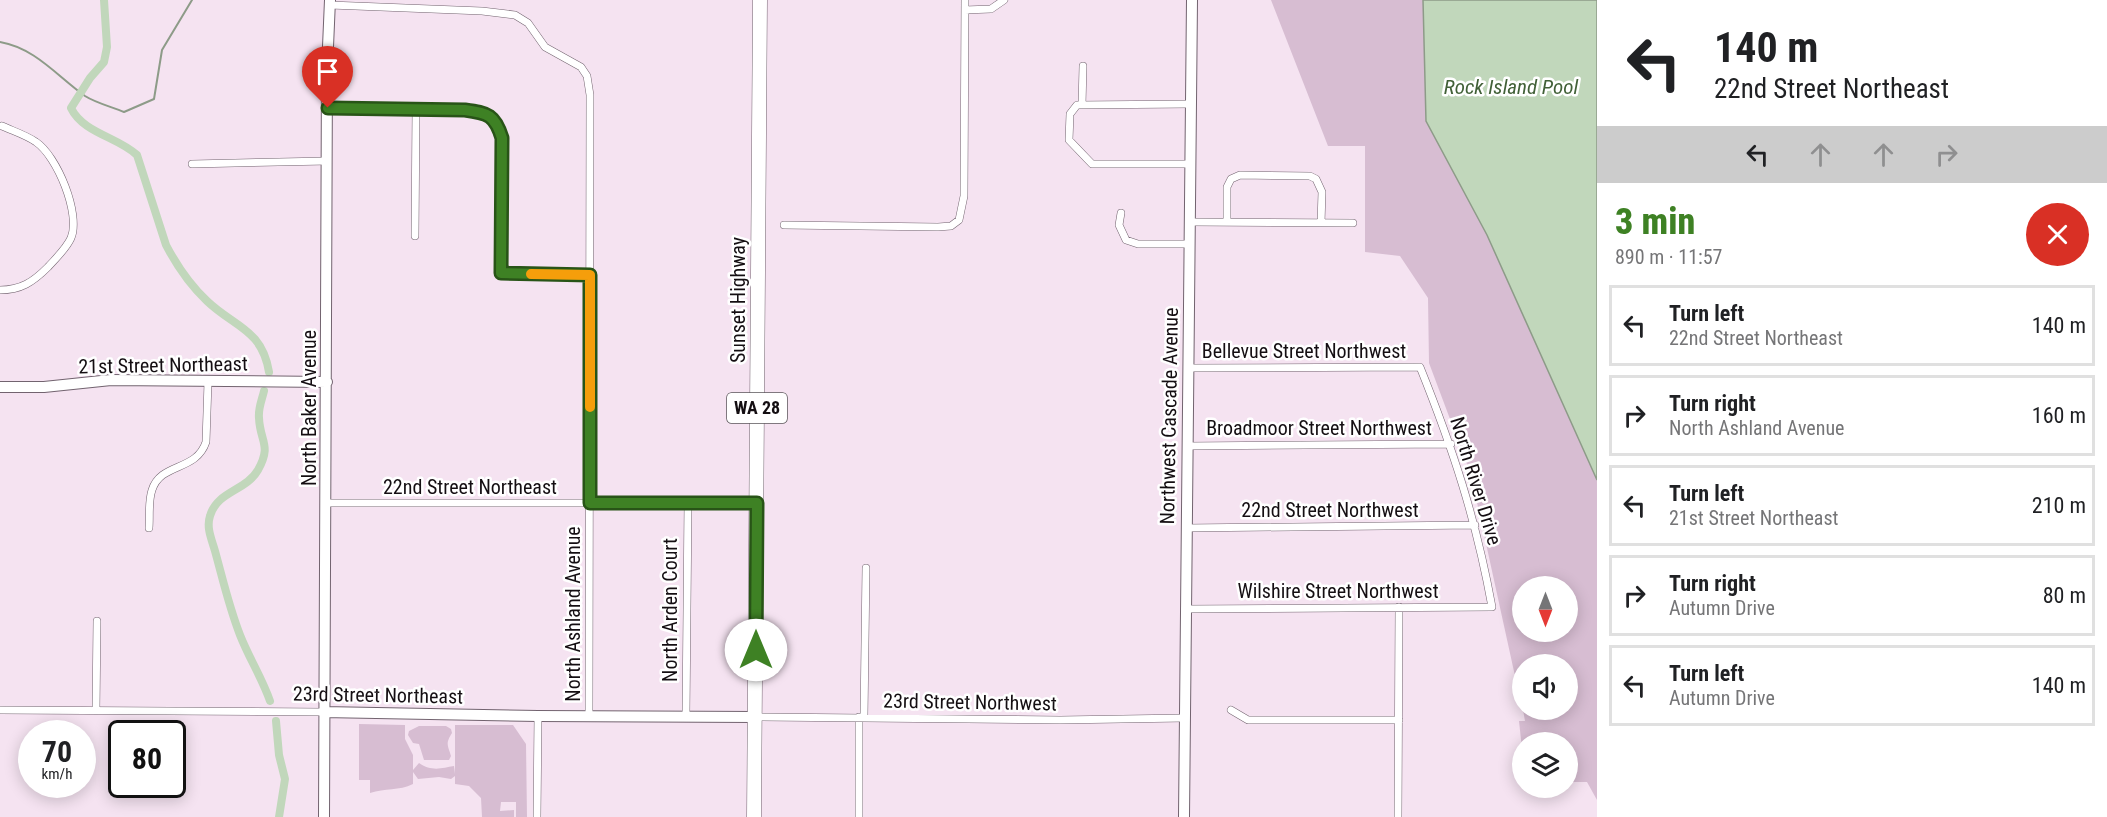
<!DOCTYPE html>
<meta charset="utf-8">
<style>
:root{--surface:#fff;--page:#f6f6f6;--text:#202124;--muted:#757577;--line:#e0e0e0;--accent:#3e8124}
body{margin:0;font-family:"Roboto Condensed",sans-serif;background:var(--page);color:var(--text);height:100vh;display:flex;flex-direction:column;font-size:22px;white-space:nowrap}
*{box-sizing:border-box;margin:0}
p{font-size:20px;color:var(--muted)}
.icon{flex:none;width:33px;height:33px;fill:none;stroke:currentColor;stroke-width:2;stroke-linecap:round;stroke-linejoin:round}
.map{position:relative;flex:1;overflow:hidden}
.sheet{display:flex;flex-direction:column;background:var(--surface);width:510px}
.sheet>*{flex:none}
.guide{background:#fff;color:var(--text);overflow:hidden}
.needle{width:39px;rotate:180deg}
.fabs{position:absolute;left:1512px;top:576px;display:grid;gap:12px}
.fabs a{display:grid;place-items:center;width:66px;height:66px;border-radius:50%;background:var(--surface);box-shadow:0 3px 15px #0003;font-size:30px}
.speed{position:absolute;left:18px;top:720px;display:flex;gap:12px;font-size:30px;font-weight:700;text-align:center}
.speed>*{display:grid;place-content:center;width:78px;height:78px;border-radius:50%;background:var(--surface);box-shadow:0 3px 15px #0003;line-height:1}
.speed small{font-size:15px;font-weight:400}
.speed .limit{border:3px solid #111;border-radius:9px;background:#fff;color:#111}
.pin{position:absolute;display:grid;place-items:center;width:51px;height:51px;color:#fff;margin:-62px -26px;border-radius:50% 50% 50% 0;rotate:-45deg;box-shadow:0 0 6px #0007}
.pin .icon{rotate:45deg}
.me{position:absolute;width:66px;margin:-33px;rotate:0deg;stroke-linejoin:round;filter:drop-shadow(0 0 4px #0008)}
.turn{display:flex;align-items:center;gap:21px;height:126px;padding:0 18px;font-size:27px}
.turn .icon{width:78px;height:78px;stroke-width:2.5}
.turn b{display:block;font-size:42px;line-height:51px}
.lanes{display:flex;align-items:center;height:57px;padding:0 18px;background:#0003;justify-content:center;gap:30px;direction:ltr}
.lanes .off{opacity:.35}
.round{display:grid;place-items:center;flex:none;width:63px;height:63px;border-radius:32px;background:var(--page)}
.headline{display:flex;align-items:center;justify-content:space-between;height:102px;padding:0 18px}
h1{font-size:36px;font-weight:800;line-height:45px;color:var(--accent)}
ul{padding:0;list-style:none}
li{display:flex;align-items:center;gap:18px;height:81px;margin:0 12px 9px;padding:0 6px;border:3px solid var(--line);border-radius:0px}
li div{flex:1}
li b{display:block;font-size:22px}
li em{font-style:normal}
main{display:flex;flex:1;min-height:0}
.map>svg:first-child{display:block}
.green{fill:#d7bdd2;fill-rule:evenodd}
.water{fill:#c1d7bb;stroke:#8d9b88;stroke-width:1.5}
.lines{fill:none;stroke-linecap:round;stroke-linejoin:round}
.stream{stroke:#8d9b88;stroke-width:2}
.canal{stroke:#c1d7bb;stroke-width:8}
.street-casing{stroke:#72636f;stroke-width:8}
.secondary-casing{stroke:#72636f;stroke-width:12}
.highway-casing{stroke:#72636f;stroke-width:15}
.street{stroke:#fff;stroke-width:7}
.secondary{stroke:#fff;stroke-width:10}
.highway{stroke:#fff;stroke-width:14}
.route-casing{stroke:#285417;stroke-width:15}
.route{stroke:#3e8124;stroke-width:10}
.slow{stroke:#f59e0b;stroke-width:10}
.labels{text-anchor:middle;stroke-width:5;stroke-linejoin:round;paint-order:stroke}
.shield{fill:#fff;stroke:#5a5659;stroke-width:1.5}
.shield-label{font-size:18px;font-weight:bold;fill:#140e12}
.street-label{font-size:20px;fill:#140e12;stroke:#fff}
.water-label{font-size:21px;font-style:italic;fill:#416037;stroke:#fff}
</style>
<main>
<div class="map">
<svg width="1597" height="817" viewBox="0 0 1597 817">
<rect width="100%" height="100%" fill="#f5e3f1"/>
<path class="green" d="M1271 0H1423L1426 121 1487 235 1597 480V800L1587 782H1568V742H1522V749L1519 721H1525L1523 710H1568V664H1522V708L1471 475 1429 363 1428 298 1400 256 1365 252V146H1328ZM1522 586H1568V632H1522Z
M359 724 405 725V739L413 755V770L419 763C432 772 442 768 454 766L455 774V725H513L526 744 527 817H516V802H501L500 811 514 810V817H482L481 798 469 786 455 784V776L451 779 439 777 418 779 413 772V784C399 791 385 788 370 793V780H359Z
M419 726H446L451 729 452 733C445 744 448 745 451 756L449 760H424L419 744 413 743 408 735 409 731Z"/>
<path class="water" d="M1423 0H1597V480L1487 235 1426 121Z"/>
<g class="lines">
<path class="stream" d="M0 42C35 48 57 76 85 96 96 103 112 107 124 112L154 99 162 50 192 0"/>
<path class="canal" d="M104 0 107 47 104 62 90 78 71 108C83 133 118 137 137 155L166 245C177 266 190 285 207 301 234 327 262 329 269 372
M264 391C262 400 258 408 259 418 260 442 272 445 258 470 246 491 217 491 210 516 206 528 212 540 215 551 223 580 229 607 240 635 249 658 262 678 270 701
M276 721 279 755 285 779 279 817"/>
<g class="street-casing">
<path id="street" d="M330 5 482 11 515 15 528 23 545 47 581 67 587 76 590 95 589 716
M965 10 991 9 1004 0
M1082 105 1083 66
M328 108 465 110C488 113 495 115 502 138L501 273 590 275
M192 164 327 161
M1190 164H1092L1069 140 1070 114 1077 105 1190 104
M1121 213 1119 225 1126 240 1138 244H1190
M1190 222 1353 223
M1227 222V187L1231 179 1240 175 1310 176 1316 179 1322 192 1321 223
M784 225 938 227 951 226 959 220 964 196 965 0
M415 236 416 109
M0 290C21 290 33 282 48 267 56 258 66 249 71 238 81 214 57 156 36 142 26 135 13 131 2 126
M1187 446 1451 444
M326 503H757
M149 528C150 516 148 502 152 490 161 462 196 472 206 442L208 382
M1186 528 1475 525
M1185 609 1492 607C1476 519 1453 449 1420 367L1188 368
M0 710 323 712
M1231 710 1248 720H1399
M96 711 97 621
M686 716 688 503
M756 717 1060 720 1184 718
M859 717V817
M864 717 866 568
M537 817 538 716
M1398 817 1399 607"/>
</g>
<g class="secondary-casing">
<path id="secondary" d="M0 387H44L111 380 327 382
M323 712 538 716 756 717
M324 817 327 70 330 0
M1184 817 1192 0"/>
</g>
<g class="highway-casing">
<path id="highway" d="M754 817 760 0"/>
</g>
<use href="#street" class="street"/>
<use href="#secondary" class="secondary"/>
<use href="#highway" class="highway"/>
</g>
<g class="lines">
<g class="route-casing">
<path id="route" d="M328 108 465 110C488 113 495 115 502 138L501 273 590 275V503H757L756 650"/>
</g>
<use href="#route" class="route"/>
<path class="slow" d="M531 274 590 275V407"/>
</g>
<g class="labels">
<rect class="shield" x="727" y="393" width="60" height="30" rx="4.5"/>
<g class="shield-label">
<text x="757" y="414">WA 28</text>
</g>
<g class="street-label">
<text transform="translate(738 300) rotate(-90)" y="7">Sunset Highway</text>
<text x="1304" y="358">Bellevue Street Northwest</text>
<text transform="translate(163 365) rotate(-1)" y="7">21st Street Northeast</text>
<text transform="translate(309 408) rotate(-90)" y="7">North Baker Avenue</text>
<text transform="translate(1169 416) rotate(-89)" y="7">Northwest Cascade Avenue</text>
<text x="1319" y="435">Broadmoor Street Northwest</text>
<text transform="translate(1476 481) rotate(73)" y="7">North River Drive</text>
<text x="470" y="494">22nd Street Northeast</text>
<text x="1330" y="517">22nd Street Northwest</text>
<text x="1338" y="598">Wilshire Street Northwest</text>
<text transform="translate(670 610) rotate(-90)" y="7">North Arden Court</text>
<text transform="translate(573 614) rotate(-90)" y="7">North Ashland Avenue</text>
<text transform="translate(378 695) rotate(1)" y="7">23rd Street Northeast</text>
<text transform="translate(970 702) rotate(1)" y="7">23rd Street Northwest</text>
</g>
<g class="water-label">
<text x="1511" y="94">Rock Island Pool</text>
</g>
</g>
</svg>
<div class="fabs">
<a><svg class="needle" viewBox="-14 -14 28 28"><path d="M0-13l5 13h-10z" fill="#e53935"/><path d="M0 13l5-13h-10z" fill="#757577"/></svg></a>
<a><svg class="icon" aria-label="sound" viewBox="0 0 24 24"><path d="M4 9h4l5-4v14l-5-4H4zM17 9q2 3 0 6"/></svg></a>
<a><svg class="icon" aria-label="layers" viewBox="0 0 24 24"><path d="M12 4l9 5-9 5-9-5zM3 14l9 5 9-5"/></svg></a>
</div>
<div class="speed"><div>70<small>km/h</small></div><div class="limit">80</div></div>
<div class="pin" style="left:328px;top:108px;background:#d93025"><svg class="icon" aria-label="arrive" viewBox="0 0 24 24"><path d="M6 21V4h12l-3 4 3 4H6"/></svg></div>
<svg class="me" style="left:756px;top:650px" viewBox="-20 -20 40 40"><circle r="19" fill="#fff"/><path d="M0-13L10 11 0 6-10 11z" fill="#3e8124"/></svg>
</div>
<section class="sheet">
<div class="guide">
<div class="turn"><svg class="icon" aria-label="left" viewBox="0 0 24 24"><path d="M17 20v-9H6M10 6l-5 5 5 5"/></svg><div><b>140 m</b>22nd Street Northeast</div></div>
<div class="lanes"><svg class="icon" aria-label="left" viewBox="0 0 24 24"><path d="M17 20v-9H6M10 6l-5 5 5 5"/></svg><svg class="icon off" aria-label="ahead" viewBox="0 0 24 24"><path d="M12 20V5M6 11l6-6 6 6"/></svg><svg class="icon off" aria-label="ahead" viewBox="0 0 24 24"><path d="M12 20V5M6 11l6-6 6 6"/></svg><svg class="icon off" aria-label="right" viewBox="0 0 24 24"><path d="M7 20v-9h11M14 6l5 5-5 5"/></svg></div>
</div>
<div class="headline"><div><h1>3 min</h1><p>890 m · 11:57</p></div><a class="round" style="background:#d93025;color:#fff"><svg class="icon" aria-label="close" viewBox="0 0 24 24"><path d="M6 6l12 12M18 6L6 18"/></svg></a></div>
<ul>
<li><svg class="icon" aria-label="left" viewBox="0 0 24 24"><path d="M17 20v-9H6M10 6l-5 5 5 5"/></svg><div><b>Turn left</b><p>22nd Street Northeast</p></div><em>140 m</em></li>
<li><svg class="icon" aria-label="right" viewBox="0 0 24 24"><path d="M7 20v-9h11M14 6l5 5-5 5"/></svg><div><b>Turn right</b><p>North Ashland Avenue</p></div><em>160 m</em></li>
<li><svg class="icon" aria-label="left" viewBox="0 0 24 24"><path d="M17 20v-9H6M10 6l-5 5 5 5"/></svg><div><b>Turn left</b><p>21st Street Northeast</p></div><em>210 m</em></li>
<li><svg class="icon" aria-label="right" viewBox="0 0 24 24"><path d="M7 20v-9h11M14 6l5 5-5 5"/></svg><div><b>Turn right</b><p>Autumn Drive</p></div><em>80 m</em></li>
<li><svg class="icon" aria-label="left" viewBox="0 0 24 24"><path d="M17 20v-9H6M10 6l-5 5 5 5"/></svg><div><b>Turn left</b><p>Autumn Drive</p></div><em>140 m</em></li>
</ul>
</section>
</main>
